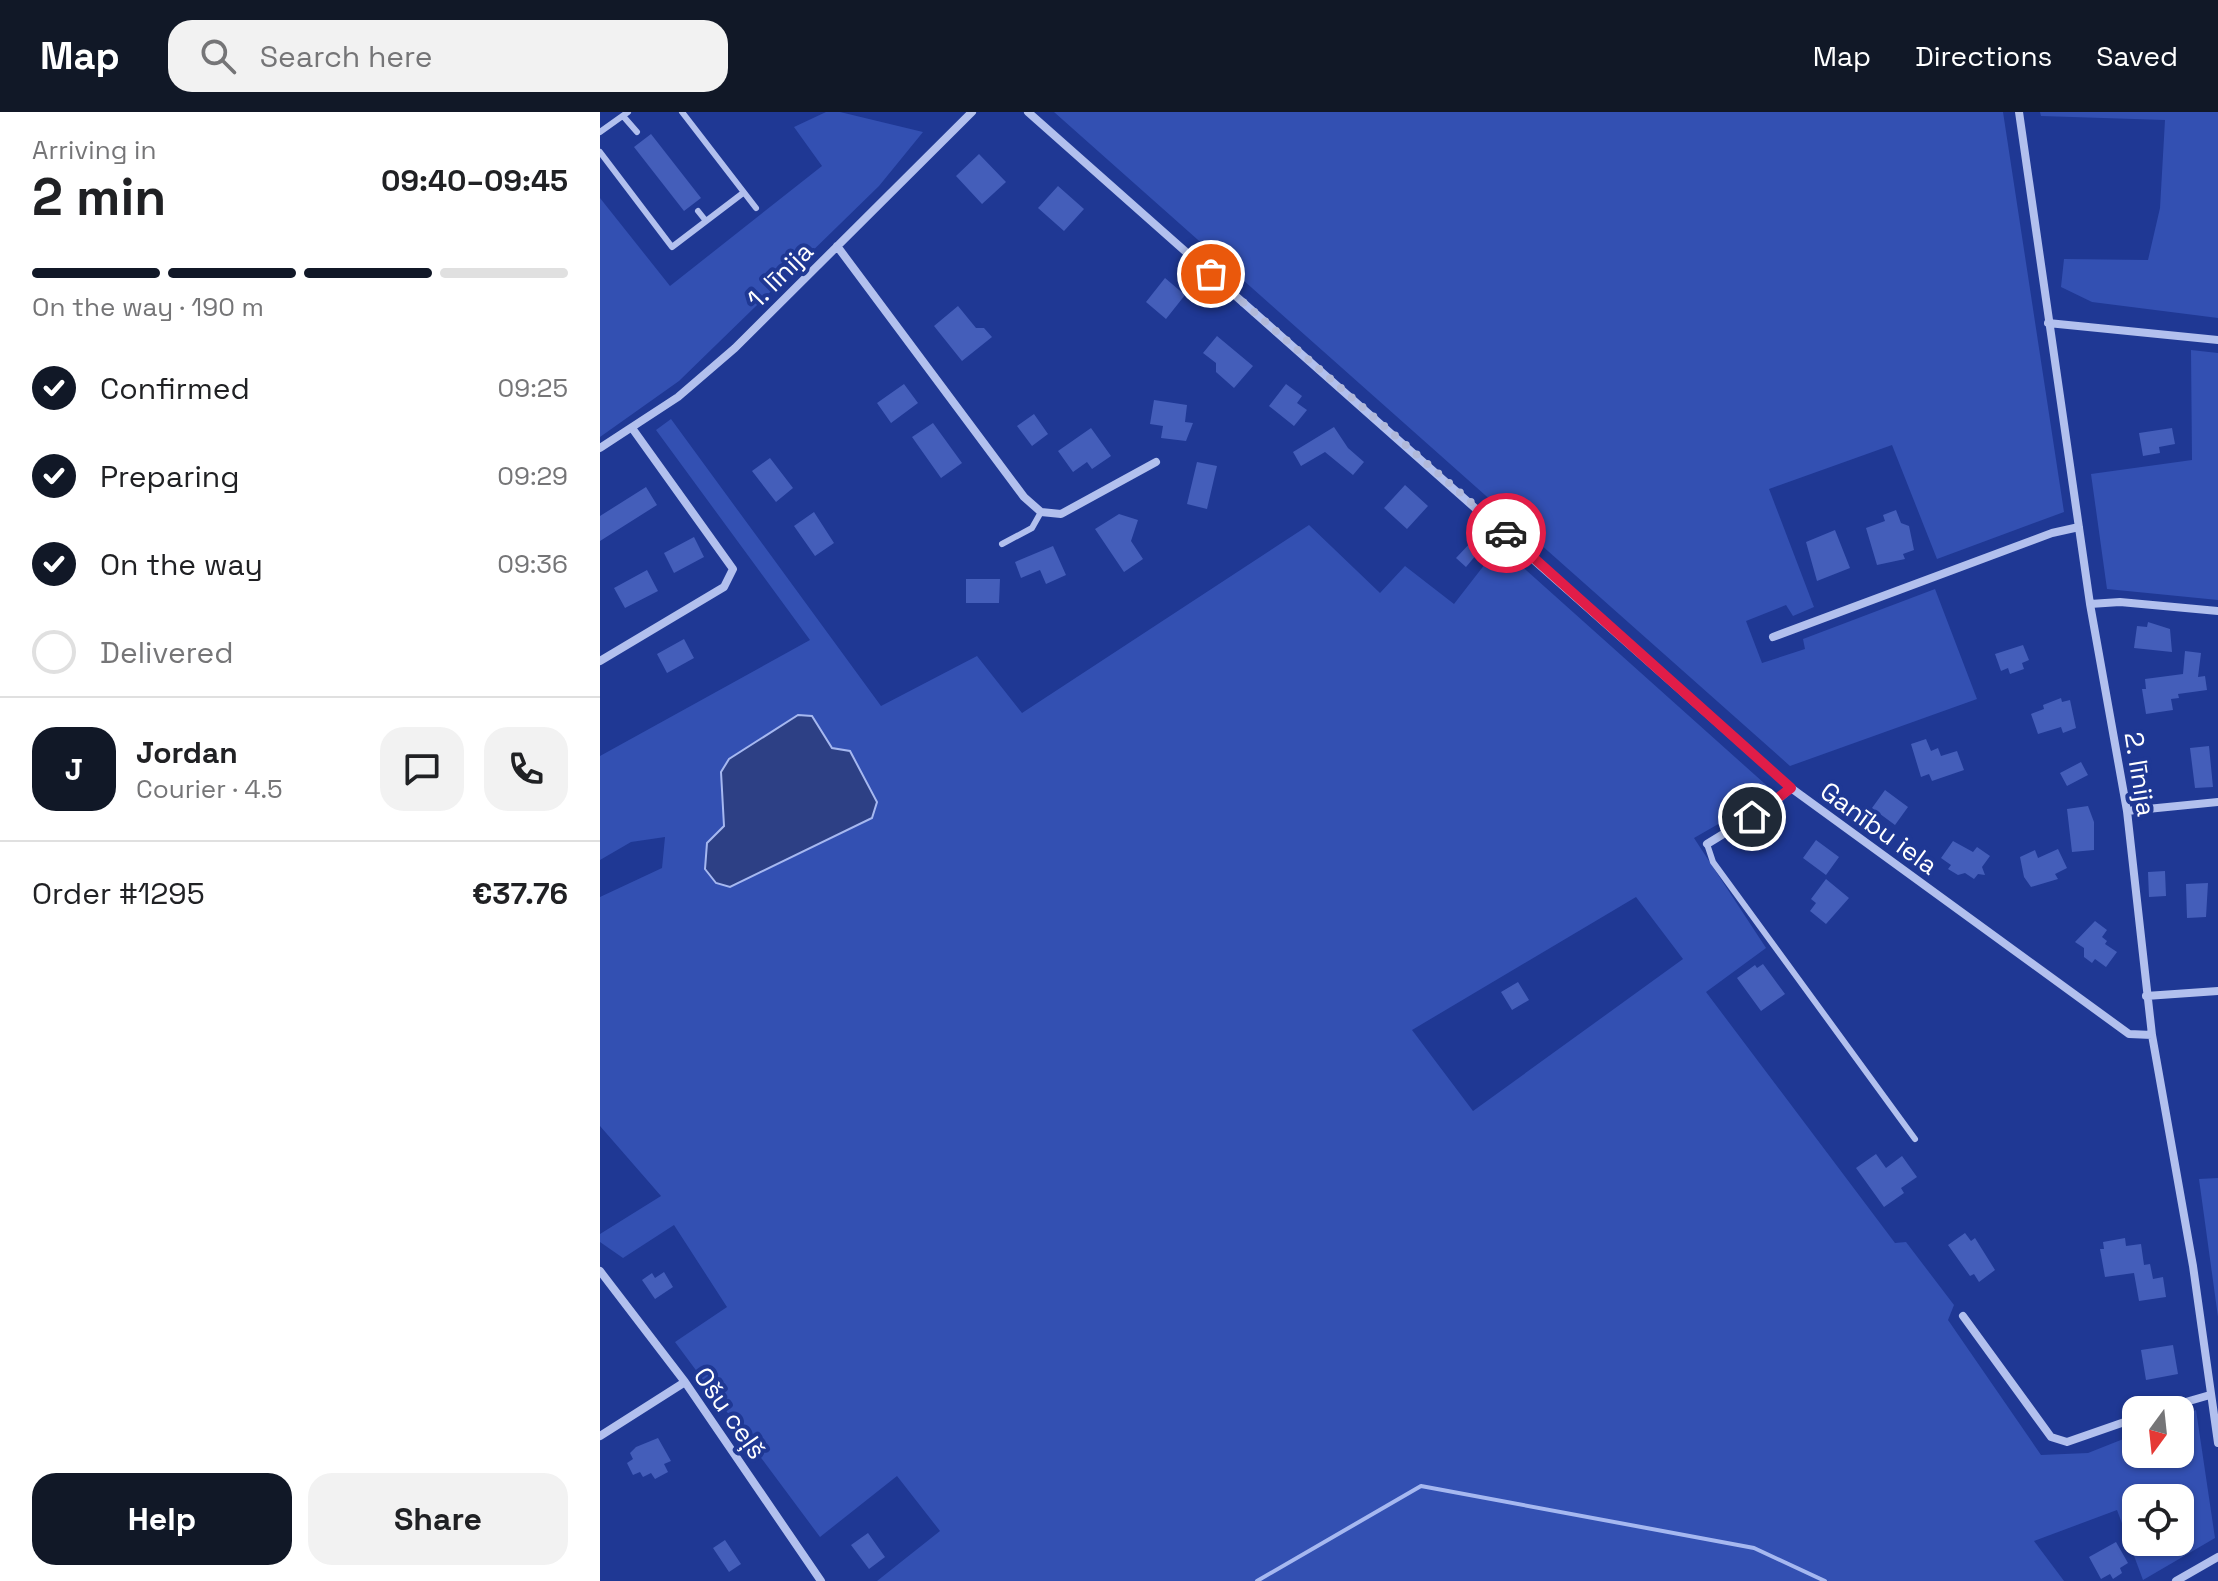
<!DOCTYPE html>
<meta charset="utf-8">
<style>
:root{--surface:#fff;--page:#f2f2f2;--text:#202124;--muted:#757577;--line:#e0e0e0;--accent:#111827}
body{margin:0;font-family:"Space Grotesk",sans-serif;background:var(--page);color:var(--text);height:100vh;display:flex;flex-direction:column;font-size:30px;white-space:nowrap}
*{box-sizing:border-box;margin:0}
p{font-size:26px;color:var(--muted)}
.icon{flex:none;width:44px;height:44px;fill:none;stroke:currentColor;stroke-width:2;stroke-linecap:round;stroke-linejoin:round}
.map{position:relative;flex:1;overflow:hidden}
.details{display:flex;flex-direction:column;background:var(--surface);width:600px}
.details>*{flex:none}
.needle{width:52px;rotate:195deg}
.controls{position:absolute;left:1522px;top:1284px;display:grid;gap:16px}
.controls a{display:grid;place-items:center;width:72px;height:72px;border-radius:16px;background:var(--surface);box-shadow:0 2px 6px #0004;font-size:40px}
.pin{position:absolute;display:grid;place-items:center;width:68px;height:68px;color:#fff;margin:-34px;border:4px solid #fff;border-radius:50%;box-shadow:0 2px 8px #0007}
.courier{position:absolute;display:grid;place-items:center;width:80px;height:80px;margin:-40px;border:6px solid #e11d48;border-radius:50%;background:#fff;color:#222;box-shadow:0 2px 10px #0007}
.overview em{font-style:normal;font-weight:700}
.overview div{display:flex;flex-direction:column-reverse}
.overview{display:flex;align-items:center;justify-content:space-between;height:136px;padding:0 32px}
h1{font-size:52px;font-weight:700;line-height:60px}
.bar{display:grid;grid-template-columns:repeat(4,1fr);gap:12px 8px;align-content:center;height:96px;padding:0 32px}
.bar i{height:10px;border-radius:6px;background:var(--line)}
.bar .on{background:var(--accent)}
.bar p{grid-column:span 4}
.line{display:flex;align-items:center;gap:20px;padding:0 32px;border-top:2px solid var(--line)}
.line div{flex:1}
.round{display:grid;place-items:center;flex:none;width:84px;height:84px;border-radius:24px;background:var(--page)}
ol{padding:0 32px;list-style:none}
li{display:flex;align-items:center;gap:24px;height:88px}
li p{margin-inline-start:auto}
li .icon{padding:8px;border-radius:50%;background:var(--accent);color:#fff;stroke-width:4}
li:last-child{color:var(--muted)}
li i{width:44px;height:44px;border:4px solid var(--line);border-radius:50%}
.primary-button{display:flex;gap:16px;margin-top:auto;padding:16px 32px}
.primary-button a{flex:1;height:92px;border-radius:24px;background:var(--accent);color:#fff;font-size:32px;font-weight:700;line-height:92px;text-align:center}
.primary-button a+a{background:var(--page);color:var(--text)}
header{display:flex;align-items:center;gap:48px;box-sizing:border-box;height:112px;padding:0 40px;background:var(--accent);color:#fff}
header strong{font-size:38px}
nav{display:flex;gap:44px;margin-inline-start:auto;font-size:28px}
.search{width:560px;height:72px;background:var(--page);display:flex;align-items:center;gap:20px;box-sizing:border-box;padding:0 28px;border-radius:24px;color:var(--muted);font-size:30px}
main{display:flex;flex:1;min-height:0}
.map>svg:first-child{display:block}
</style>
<header>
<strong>Map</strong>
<div class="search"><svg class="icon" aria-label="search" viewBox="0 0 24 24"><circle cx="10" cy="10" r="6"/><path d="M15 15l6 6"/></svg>Search here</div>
<nav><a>Map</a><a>Directions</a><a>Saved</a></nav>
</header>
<main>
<section class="details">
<div class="overview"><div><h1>2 min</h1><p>Arriving in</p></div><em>09:40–09:45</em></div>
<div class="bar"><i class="on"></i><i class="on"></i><i class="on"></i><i></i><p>On the way · 190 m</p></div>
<ol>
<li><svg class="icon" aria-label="check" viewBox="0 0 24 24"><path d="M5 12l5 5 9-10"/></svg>Confirmed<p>09:25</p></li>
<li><svg class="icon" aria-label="check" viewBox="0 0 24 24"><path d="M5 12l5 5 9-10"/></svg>Preparing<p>09:29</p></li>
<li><svg class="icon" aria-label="check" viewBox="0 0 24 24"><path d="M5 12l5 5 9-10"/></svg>On the way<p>09:36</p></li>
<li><i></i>Delivered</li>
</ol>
<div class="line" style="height:144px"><b class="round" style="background:var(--accent);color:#fff">J</b><div><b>Jordan</b><p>Courier · 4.5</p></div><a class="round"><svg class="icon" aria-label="chat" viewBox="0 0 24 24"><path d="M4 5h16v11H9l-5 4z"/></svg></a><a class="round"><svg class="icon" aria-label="phone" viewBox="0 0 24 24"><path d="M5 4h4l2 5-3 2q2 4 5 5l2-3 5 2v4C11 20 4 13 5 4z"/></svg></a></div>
<div class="line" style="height:104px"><div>Order #1295</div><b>€37.76</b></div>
<div class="primary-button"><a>Help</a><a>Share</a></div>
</section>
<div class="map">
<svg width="1618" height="1469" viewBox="0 0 1618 1469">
<rect width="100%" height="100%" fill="#1f3894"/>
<path fill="#3350b2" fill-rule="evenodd" d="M226,0H240L323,20L279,74L79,269L0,325V86L70,174L222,54L194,15Z
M454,0H1403L1464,400L1337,447L1292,333L1169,377L1214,495L1193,504L1186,493L1146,509L1162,551L1205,537L1203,527L1335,477L1377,587L1190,654Z
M1440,0H1618V206L1492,190L1461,175L1464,147L1548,148L1560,96L1565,8L1441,4Z
M1591,238L1618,241V488L1507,477L1491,362L1592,348Z
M71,307L281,594L377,544L422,601L709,413L780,481L805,454L854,492L899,434L1174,680L1094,726L1166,836L1106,880L1295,1131L1306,1130L1354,1193L1348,1208L1441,1343L1488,1341L1536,1322V1342H1580V1305L1596,1298L1615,1426L1543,1468L1517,1398L1434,1429L1464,1469H277L340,1419L297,1364L220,1425L75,1230L127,1195L74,1113L23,1146L0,1130V1122L61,1084L0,1014V785L62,756L65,725L31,730L0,748V644L210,528L56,318ZM212,605L232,636L107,731L124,714L121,660ZM1036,785L1083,847L873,999L812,918ZM1536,1386H1580V1430H1536Z
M1618,1066V1205L1599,1067Z"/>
<path fill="#2d4085" stroke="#a6b8f0" stroke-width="2" d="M198,603L212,604L232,636L250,639L277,690L272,706L130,775L116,771L105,757L107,731L124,714L121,660L129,647Z"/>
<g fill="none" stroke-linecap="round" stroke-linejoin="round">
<path stroke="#a6b8f0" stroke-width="4" d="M657,1469L821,1374L1154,1436L1225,1469"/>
</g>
<path fill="#445eba" d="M51,22L101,86L84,99L34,35Z
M379,42L406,70L382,92L356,64Z
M458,74L484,97L464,119L438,96Z
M565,166L585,183L566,207L546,190Z
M358,194L376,216H384L392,225L362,249L334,214Z
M617,224L653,254L634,276L616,260V251L603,241Z
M304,272L318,291L291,311L277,291Z
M686,272L702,284L697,291L707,298L694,314L669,294Z
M554,288L587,293L585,310L593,311L586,329L561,326L563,314L550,312Z
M434,302L448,322L432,334L417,314Z
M333,311L362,351L341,366L312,325Z
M734,315L748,336L764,350L753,363L725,340L701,354L693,340Z
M491,316L511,344L492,357L487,350L473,360L458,339Z
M1572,316L1575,332L1559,335L1560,341L1543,344L1539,321Z
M170,346L193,376L176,390L152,359Z
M597,350L617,354L607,397L587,392Z
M805,373L828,394L807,417L784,396Z
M46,375L57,393L0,429V404Z
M1296,398L1301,411L1309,414L1314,438L1303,442L1305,447L1277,453L1266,416L1285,409L1283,403Z
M214,400L234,431L215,444L194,414Z
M519,402L538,408L531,429L543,447L524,460L495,417Z
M1235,418L1250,456L1217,469L1206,430Z
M94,425L104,445L74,461L64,441Z
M873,428L882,436L866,455L856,446Z
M453,434L466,463L446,472L440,458L421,466L415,450Z
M47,458L58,479L25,496L14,476Z
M366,467H400L399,491H366Z
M1548,510L1570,517L1572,540L1534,536L1537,514L1547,515Z
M84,527L94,546L67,561L57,542Z
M1423,533L1429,548L1422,551L1424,557L1410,562L1408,556L1401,559L1395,542Z
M1585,539L1601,541L1598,565L1605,564L1607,578L1578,582L1579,586L1571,587L1573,598L1546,602L1542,577H1546L1545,567L1583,562Z
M1461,586L1462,590L1470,588L1476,616L1463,621L1461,615L1438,622L1431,602L1444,597L1443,593Z
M1326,627L1331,639L1338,636L1341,644L1357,639L1364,658L1332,669L1329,662L1321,665L1311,632Z
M1609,634L1613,675L1595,676L1590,636Z
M1481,650L1488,663L1467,674L1460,661Z
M1285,678L1308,695L1295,713L1272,696Z
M1488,694L1494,710V738L1472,740L1467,697Z
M1216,728L1239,745L1226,763L1203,746Z
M1353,729L1373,740L1377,735L1390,744L1382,755L1385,763L1378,762L1374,767L1365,761L1358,763L1348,757L1351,753L1341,746Z
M1458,737L1467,756L1455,762L1458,767L1431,775L1424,765L1420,745L1435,738L1438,746Z
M1565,759L1566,784L1549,785L1548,760Z
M1226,767L1249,786L1226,812L1210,799L1216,791L1211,787Z
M1608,771L1606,805L1587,806L1586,772Z
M1495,809L1507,818L1502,825L1507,829L1505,832L1517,840L1506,855L1495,847L1492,851L1484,845V836L1475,830Z
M1163,852L1185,882L1161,899L1137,866L1155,853L1157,856Z
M918,870L929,888L912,898L901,880Z
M1276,1042L1286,1056L1302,1044L1317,1065L1301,1076L1304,1081L1284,1095L1256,1056Z
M1365,1121L1371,1129L1375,1126L1395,1158L1379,1170L1374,1162L1370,1164L1348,1133Z
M1525,1126L1526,1134L1541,1132L1544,1153L1550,1152L1553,1167L1563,1165L1566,1185L1539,1189L1534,1161L1505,1165L1500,1137H1504L1503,1130Z
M64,1160L73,1175L55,1187L42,1168L52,1161L55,1166Z
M1573,1233L1578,1262L1546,1268L1541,1238Z
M58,1326L71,1349L64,1352L68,1360L55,1367L51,1361L43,1365L40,1360L33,1363L27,1351L33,1347L30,1341L36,1335Z
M268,1421L285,1445L269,1457L251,1433Z
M125,1428L141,1452L129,1460L113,1436Z
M1516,1430L1528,1451L1520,1456L1522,1461L1513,1467L1510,1462L1501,1467L1489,1445Z"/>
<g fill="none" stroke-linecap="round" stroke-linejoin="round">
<path stroke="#b2c0ee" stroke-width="6" d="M82,0L156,96
M23,4L37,20
M0,20L28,0
M0,40L72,135L143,81
M98,99L106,109
M402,432L432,416L441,400
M1107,732L1113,750L1315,1027"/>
<path stroke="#b2c0ee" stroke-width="8" d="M428,0L1191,676L1529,922L1552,923
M1419,0L1490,492L1527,699L1552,923L1593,1154L1618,1331
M237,134L424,385L441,400L461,402L556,350
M1448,211L1618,228
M0,336L78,285L135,236L372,0
M1490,492L1520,490L1618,499
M1173,525L1452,421L1479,415
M0,549L124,475L133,457L32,316
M1527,699L1618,690
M1107,732L1174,691L1191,676
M1546,884L1618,879
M0,1159L85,1270L221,1469
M1363,1204L1451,1325L1467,1330L1536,1306
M1558,1298L1610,1283
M0,1324L85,1270
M1576,1469L1618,1445"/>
</g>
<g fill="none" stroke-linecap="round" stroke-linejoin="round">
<path stroke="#b1b9da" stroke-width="8" stroke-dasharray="0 14.4" d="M611,162L906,421"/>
<path stroke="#e11d48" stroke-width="10" d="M906,421L1191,676L1152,705"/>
</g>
<g text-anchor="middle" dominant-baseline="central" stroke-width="8" stroke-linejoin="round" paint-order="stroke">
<g font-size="26" fill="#fff" stroke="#1f3894">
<text transform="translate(180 163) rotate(-45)">1. līnija</text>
<text transform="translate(1540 662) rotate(81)">2. līnija</text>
<text transform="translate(1279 716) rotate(36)">Ganību iela</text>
<text transform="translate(130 1301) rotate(55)">Ošu ceļš</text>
</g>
</g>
</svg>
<div class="controls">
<a><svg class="needle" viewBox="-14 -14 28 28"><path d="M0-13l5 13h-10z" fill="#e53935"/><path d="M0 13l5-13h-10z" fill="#757577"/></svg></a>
<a><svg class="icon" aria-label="locate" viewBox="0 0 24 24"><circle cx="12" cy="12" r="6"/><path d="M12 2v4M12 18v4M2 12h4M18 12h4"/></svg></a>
</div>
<div class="pin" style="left:611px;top:162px;background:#ea580c"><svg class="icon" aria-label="bag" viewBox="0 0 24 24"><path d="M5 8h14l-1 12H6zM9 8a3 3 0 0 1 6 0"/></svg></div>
<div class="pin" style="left:1152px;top:705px;background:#1f2937"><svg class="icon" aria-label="home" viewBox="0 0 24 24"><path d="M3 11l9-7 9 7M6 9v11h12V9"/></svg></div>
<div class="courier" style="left:906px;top:421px"><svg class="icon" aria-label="car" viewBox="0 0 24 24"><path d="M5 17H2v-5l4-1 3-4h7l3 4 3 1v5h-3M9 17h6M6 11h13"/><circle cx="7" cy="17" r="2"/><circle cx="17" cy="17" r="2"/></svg></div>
</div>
</main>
